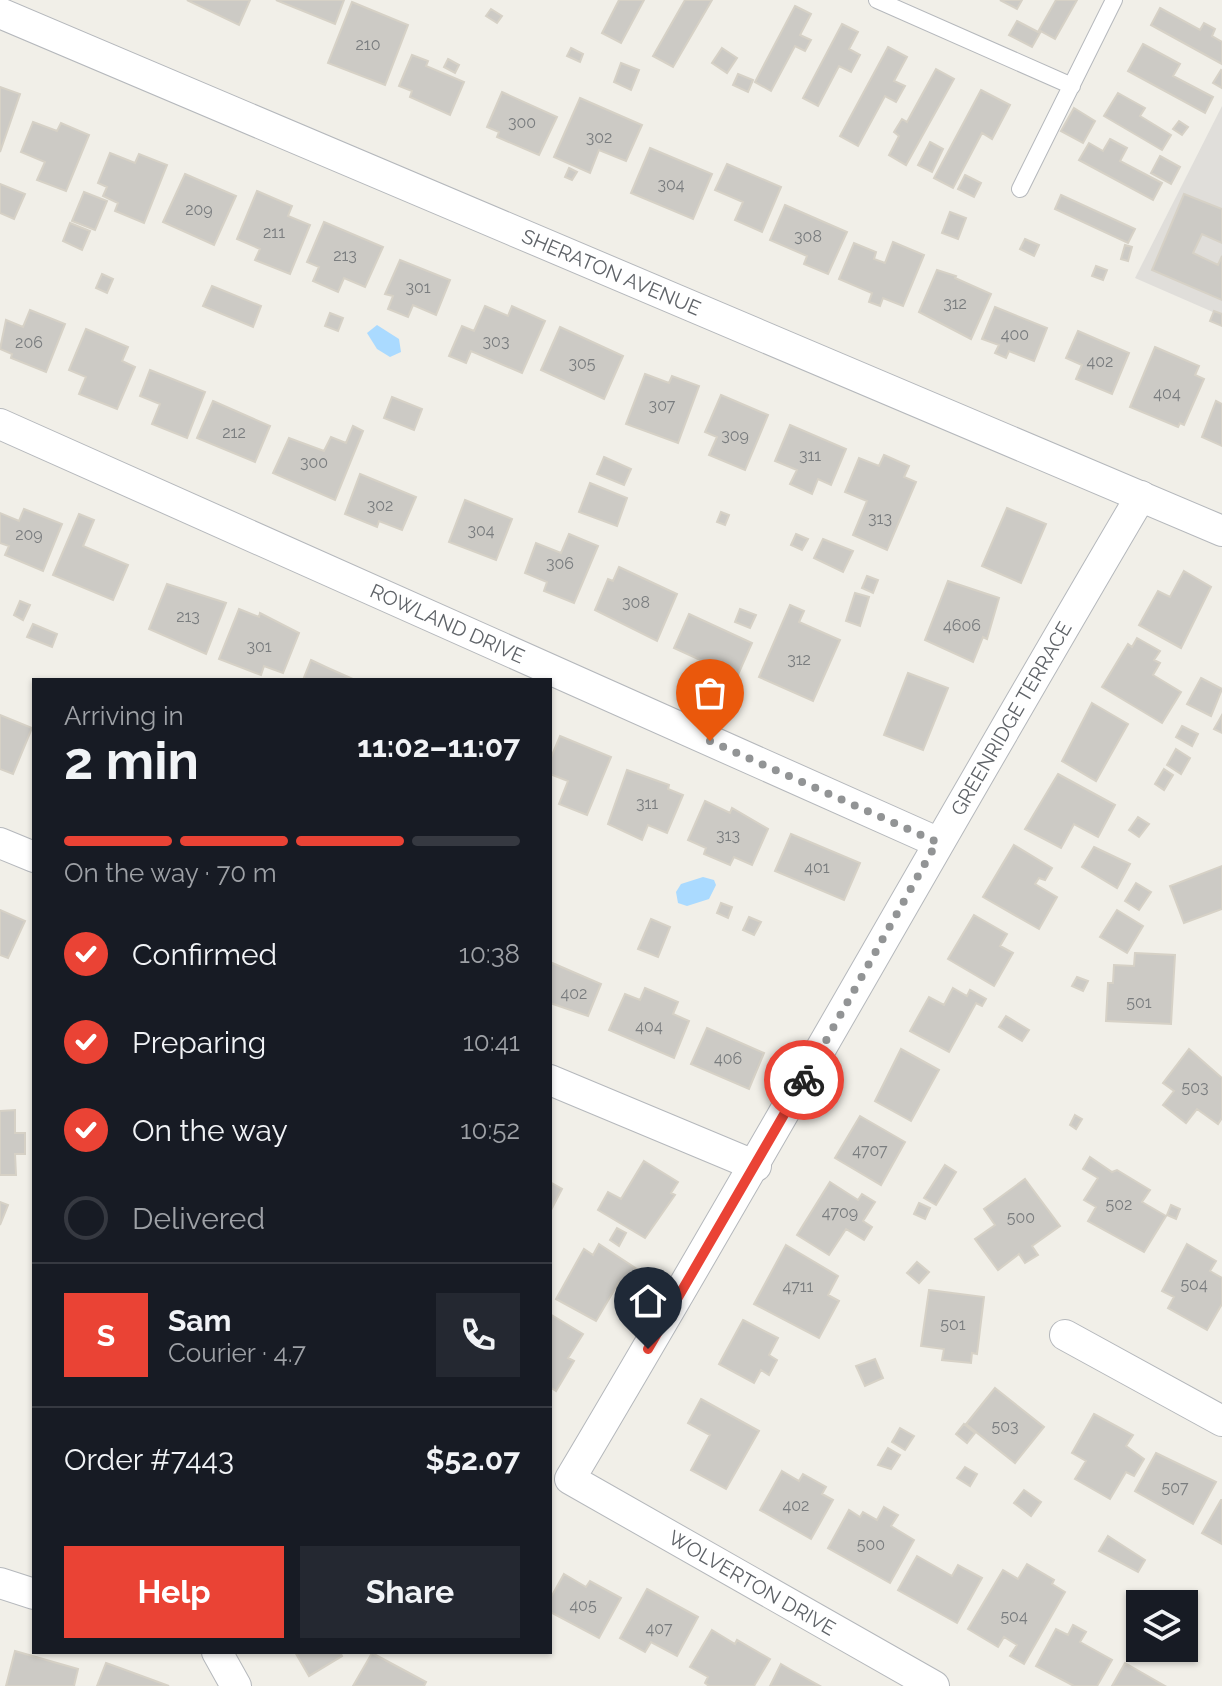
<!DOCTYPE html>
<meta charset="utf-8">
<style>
:root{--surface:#171b24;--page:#242831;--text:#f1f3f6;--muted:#9ea1a6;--line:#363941;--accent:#ea4335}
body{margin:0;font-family:Raleway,sans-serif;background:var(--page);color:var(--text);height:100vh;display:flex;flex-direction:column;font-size:30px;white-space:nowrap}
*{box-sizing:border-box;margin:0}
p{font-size:26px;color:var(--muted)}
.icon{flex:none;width:44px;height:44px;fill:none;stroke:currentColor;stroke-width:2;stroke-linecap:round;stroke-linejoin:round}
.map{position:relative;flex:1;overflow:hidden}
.drawer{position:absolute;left:32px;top:678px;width:520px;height:976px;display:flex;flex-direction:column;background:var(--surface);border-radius:0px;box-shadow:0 2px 6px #0004}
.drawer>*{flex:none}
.fabs{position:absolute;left:1126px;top:1590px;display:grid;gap:16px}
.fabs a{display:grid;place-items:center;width:72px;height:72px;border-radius:0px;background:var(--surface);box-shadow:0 2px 6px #0004;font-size:40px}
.pin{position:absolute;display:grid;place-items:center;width:68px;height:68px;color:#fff;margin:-82px -34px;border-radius:50% 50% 50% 0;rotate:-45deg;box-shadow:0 0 8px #0007}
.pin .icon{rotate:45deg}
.courier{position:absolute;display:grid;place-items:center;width:80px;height:80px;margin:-40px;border:6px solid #ea4335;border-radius:50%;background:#fff;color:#222;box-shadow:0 2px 10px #0007}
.head em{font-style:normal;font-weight:700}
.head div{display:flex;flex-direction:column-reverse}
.head{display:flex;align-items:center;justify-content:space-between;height:136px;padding:0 32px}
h1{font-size:52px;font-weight:700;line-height:60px}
.bar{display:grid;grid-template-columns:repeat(4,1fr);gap:12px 8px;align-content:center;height:96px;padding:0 32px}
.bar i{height:10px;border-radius:6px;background:var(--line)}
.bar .selected{background:var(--accent)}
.bar p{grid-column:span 4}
.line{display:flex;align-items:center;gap:20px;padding:0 32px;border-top:2px solid var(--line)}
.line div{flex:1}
.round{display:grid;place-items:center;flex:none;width:84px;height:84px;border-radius:0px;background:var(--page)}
ol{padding:0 32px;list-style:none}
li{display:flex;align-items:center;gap:24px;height:88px}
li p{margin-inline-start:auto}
li .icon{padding:8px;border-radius:50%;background:var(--accent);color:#fff;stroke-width:4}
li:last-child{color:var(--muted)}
li i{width:44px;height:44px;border:4px solid var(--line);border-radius:50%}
.button{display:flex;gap:16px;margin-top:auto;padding:16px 32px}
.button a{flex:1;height:92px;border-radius:0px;background:var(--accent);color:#fff;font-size:32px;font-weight:700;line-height:92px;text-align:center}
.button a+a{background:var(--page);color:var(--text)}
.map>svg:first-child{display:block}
</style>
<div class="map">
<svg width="1222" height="1686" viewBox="0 0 1222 1686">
<rect width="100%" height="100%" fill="#f1efe8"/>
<path fill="#e0deda" d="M1222,106V316L1135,278Z"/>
<path fill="#aadaff" d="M377,325L399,339L401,352L390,357L377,349L367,333Z
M703,877L714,880L716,885L709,899L687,906L678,903L676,892L681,884Z"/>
<path fill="#cccac5" stroke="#d6d1c6" stroke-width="2" d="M187,0H250L239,25Z
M276,0H344L335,24Z
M619,0H644L621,43L602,33Z
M685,0H712L673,67L653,56Z
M1000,0H1022L1017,9Z
M1056,0H1077L1055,39L1039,30Z
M352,2L408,25L385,85L328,63Z
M795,6L811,14L800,35L811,40L805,51L795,46L771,91L755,82Z
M1160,8L1200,30L1204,23L1215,29L1212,36L1222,42V64L1151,25Z
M491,9L502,16L497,23L486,16Z
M1017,21L1040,33L1032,47L1009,35Z
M842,24L858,32L849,49L860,55L851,72L839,66L818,106L803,98Z
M1143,44L1180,64L1173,76L1213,97L1205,113L1128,71Z
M888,47L907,57L894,81L905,86L896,102L885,96L858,146L840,136Z
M571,48L583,54L580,62L567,56Z
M722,48L737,58L727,73L712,63Z
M412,55L428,61L426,66L464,82L450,115L410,97L412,91L399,86Z
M448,59L459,65L455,73L444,67Z
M621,63L639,70L631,90L614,82Z
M936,69L954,79L906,165L889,155L899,136L894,132L902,119L907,122Z
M1221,70L1222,71V88L1213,83Z
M738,74L753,80L748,92L733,85Z
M0,87L20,94L0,152Z
M981,90L1010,105L992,139L982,133L953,188L934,178Z
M502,92L557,117L539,155L497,137L499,132L487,127Z
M1118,93L1145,108L1140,116L1171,135L1162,150L1104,116Z
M580,98L642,125L626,161L599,150L590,173L554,157Z
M1074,108L1095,121L1083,143L1061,131Z
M1179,121L1188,127L1182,135L1173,129Z
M33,122L57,131L61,123L89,135L66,191L37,180L45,162L21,152Z
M1110,139L1127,148L1120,161L1162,183L1153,200L1079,160L1089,143L1103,151Z
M930,142L943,149L932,172L918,165Z
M650,148L712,174L693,219L631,193Z
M110,153L135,163L139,154L167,165L144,223L115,211L118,203L103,196L107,187L98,183Z
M1160,156L1180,167L1171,184L1151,173Z
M727,164L781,187L762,232L735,220L743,202L715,190Z
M569,168L577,172L572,180L565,177Z
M185,174L236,196L214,245L163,222Z
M965,175L981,183L974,197L958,189Z
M0,184L25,194L14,219L0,213Z
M257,191L292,206L288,216L310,225L290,274L255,260L260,249L237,239Z
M84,192L107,201L95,230L72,221Z
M1184,194L1222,209V243L1202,234L1193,253L1218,265L1222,256V300L1152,270Z
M1061,195L1135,229L1128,243L1055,209Z
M785,205L847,232L828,274L804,264L807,256L770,240Z
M950,212L966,218L958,239L942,233Z
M324,222L383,247L365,287L344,278L338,292L313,281L319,267L307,262Z
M70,223L90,231L82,250L63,241Z
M1025,239L1039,245L1034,256L1020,249Z
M893,242L924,255L903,306L883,298L880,306L869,302L872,293L839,279L854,243L876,252L874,259L885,263Z
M1125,245L1132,247L1128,261L1121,259Z
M400,260L450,280L436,315L413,305L408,317L388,309L393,296L385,294Z
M1096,266L1107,270L1103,280L1092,276Z
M937,270L956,276L955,278L991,294L971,339L919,312Z
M102,274L113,279L107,293L96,288Z
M212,286L261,306L253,327L203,306Z
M485,306L508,316L512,306L545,321L522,373L471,351L466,363L449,356L462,326L474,331Z
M995,307L1047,328L1034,361L1009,351L1006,358L995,353L999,345L982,339Z
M30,310L65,324L46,372L11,358L12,354L0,349L6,320L23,327Z
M1214,311L1222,314V326L1210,321Z
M330,313L343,318L338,331L325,326Z
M560,327L623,356L604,399L541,370Z
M86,329L128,347L122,361L135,367L117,409L79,394L86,377L69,370Z
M1078,331L1129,353L1112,394L1076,379L1082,365L1066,358Z
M1155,347L1199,366L1195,375L1204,379L1184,425L1180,423L1178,427L1130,407Z
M150,370L205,392L187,438L152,424L160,404L140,396Z
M645,374L669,383L672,376L699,386L678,443L626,424Z
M721,395L768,415L745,470L709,455L717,437L705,432Z
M392,397L422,409L414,430L384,418Z
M213,401L270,426L255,462L197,438Z
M1216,401L1222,404V446L1202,437Z
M790,425L846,449L831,485L818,479L812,494L790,484L797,470L775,461Z
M353,426L363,431L335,500L273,473L289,438L324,451L331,437L346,443Z
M884,455L909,466L904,477L916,482L887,550L853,535L867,501L845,492L859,458L879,466Z
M604,457L631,469L624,485L597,474Z
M360,474L416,497L402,530L379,521L377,527L345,514Z
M590,483L627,498L617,526L579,512Z
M465,500L512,519L496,560L449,542Z
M1007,508L1046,524L1021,583L982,566Z
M24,509L62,524L43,571L5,555L9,546L0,543V513L19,521Z
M721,512L729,515L725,525L717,522Z
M79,514L94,520L83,546L128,565L113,600L53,575Z
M569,534L598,546L574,603L544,591L547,582L525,573L536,543L561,553Z
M796,534L808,539L802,550L791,545Z
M823,539L853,551L843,572L814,558Z
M619,567L677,594L657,641L595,610L608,579L613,581Z
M1184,571L1211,587L1181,648L1139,625L1158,591L1170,597Z
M867,576L878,580L873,593L862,588Z
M948,581L999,598L987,639L983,637L973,662L925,640Z
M167,584L226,603L206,654L149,629Z
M855,593L869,597L860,626L846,621Z
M20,601L30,605L23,620L14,615Z
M790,605L804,611L799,622L840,640L813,701L759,677Z
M239,609L259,617L260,613L299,633L283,673L264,666L261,675L219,659Z
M740,609L756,615L750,628L735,622Z
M689,614L752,643L737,677L674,648Z
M33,624L57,634L52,647L27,637Z
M1137,638L1160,651L1154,660L1160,663L1153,675L1181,692L1162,723L1102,687L1128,644L1132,647Z
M311,660L328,668L355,680H303Z
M908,673L948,688L923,750L884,735Z
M1201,678L1222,689L1211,716L1187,704Z
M1092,703L1128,724L1096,781L1062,761Z
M0,715L32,728L13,774L0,769Z
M1222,715V733L1214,729Z
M1182,726L1198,734L1192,746L1176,737Z
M560,736L611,757L587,815L559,804L568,781L550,774V760Z
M1176,749L1190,758L1181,774L1167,765Z
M1164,769L1173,775L1164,790L1155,784Z
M627,770L669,785L668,789L683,795L667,833L648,825L642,840L608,824Z
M1058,774L1115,805L1098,837L1074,824L1061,848L1025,829Z
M705,801L730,813L732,808L768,829L752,865L734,857L730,865L704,854L706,848L688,840Z
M1138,817L1149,824L1139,837L1129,830Z
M791,834L860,863L844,900L775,871Z
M1014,845L1052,868L1045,880L1039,878L1035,884L1057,897L1039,929L983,897Z
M1094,847L1130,864L1117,888L1082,867Z
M1222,866V909L1184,923L1170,886Z
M1136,883L1151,892L1139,910L1125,901Z
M721,903L732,907L728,918L717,913Z
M0,910L25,921L8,958L0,955Z
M1117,910L1143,926L1127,953L1100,937Z
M974,915L1007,934L1000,946L1013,953L994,986L948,959Z
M749,917L761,922L754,935L743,930Z
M651,919L670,927L658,957L638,949Z
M1135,953L1175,955L1171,1024L1106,1021L1108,983H1113L1114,965L1134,966Z
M550,962L601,984L588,1016L550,1003Z
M1077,977L1088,981L1083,991L1072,986Z
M645,988L678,1002L673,1014L689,1021L674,1058L609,1030L625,994L640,1000Z
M953,988L967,996L970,990L986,999L982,1006L976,1003L949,1052L910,1031L929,997L944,1005Z
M1006,1016L1029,1030L1022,1041L999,1027Z
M707,1028L764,1053L749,1089L691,1064Z
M901,1049L939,1070L911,1121L875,1101Z
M1189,1049L1222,1078V1118L1218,1124L1197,1109L1186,1123L1163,1105L1174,1091L1163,1083Z
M15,1110V1133H25V1154H15L16,1175H0V1111Z
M1075,1115L1082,1119L1076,1129L1070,1125Z
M860,1116L905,1142L881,1185L835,1158Z
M1090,1157L1112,1172L1117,1170L1150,1190L1142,1202L1166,1216L1144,1252L1088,1221L1096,1207L1084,1200L1098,1178L1083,1169Z
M644,1161L678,1182L671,1193L675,1195L645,1238L598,1210L608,1192L621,1199Z
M945,1165L956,1172L936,1205L924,1198Z
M1025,1179L1060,1226L1032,1246L1038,1255L1025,1263L1019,1254L998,1270L975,1239L995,1225L984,1209Z
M550,1182L562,1189L551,1210L550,1209Z
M830,1182L858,1200L862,1194L875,1202L863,1221L872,1227L864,1240L846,1229L829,1255L797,1235Z
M0,1202L8,1205L0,1225Z
M919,1203L930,1208L925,1219L914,1214Z
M1171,1205L1180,1209L1176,1219L1167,1215Z
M617,1228L626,1233L619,1246L610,1240Z
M599,1244L643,1273L633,1290L619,1282L596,1321L556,1299L584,1249L593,1255Z
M1187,1244L1216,1261L1210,1271L1222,1278V1304L1207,1330L1168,1308L1174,1297L1162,1291Z
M786,1245L838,1276L828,1295L839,1301L819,1338L754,1304Z
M917,1262L929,1272L919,1283L907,1273Z
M929,1290L984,1297L977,1354L972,1353L971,1363L942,1360L944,1349L921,1346Z
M550,1314L583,1334L568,1358L574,1361L556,1391L550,1387Z
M743,1320L778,1338L769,1355L777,1360L769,1375L761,1370L754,1383L719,1364Z
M875,1359L883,1378L865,1386L856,1366Z
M995,1388L1044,1427L1015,1463L966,1424Z
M701,1399L759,1431L726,1489L691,1470L710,1435L688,1423Z
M1094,1414L1133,1435L1126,1446L1144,1459L1134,1476L1126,1472L1110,1499L1075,1479L1086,1461L1072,1453Z
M964,1424L975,1433L967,1443L956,1434Z
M900,1428L914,1436L905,1450L892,1442Z
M888,1448L900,1455L891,1469L878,1465Z
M1156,1453L1216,1482L1193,1524L1135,1491Z
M965,1467L977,1474L970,1486L957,1478Z
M782,1471L799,1481L803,1474L826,1487L822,1494L833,1500L811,1539L760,1510Z
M1024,1490L1041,1502L1031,1516L1014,1503Z
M1221,1500H1222V1544L1202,1533Z
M884,1507L898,1515L891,1526L914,1540L890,1583L828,1548L849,1510L860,1517L863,1512L877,1520Z
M1108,1536L1145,1560L1138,1572L1099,1551Z
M917,1556L952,1576L958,1565L982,1578L957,1623L898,1590Z
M1027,1564L1054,1580L1052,1584L1065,1592L1024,1664L1010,1656L1017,1645L1004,1637L998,1647L968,1629L1003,1570L1018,1579Z
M564,1574L586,1587L590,1581L621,1598L599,1638L550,1612V1599Z
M647,1589L698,1617L677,1656L651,1642L645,1652L620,1638Z
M1073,1625L1086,1632L1080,1642L1112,1660L1097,1686H1074L1036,1666L1056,1629L1068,1635Z
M712,1630L735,1644L737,1640L770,1659L754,1686H709L705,1683L708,1677L690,1667Z
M15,1651L78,1669L74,1686H6Z
M295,1652H340L342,1656L309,1676Z
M372,1653L426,1682L424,1686H353Z
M106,1663L120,1668L169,1686H97Z
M1125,1663L1165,1686H1112Z
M781,1664L793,1671L820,1686H770Z"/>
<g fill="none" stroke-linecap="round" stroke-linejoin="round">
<g stroke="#b5b8bc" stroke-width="18">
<path id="service" d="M877,0L1072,86
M1020,189L1114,0"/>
</g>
<g stroke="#b5b8bc" stroke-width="32">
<g id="minor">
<path id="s1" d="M0,13L1222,531"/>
<path id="s2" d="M0,424L937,842"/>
<path d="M0,843L34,857"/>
<path d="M550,1080L756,1166"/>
<path d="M1065,1335L1222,1421"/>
<path d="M0,1583L34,1594"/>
<path d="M217,1652L236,1686"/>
<path id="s3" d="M934,1686L570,1479C764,1153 948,823 1141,496"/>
</g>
</g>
<use href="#service" stroke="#fff" stroke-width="16"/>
<use href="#minor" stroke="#fff" stroke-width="30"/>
</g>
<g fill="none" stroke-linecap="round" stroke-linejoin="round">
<path stroke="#929495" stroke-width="8" stroke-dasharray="0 14.4" d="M710,741L937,842L804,1080"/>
<path stroke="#ea4335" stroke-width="10" d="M648,1349L804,1080"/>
</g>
<g text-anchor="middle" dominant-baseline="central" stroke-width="6" stroke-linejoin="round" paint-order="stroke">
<g font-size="16" fill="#7a7d7f">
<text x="368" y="44">210</text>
<text x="522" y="122">300</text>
<text x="599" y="137">302</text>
<text x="671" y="184">304</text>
<text x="199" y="209">209</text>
<text x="274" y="232">211</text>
<text x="808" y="236">308</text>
<text x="345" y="255">213</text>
<text x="418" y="287">301</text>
<text x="955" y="303">312</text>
<text x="1015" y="334">400</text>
<text x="496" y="341">303</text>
<text x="29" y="342">206</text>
<text x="1100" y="361">402</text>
<text x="582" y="363">305</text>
<text x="1167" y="393">404</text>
<text x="662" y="405">307</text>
<text x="234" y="432">212</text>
<text x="735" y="435">309</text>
<text x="810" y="455">311</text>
<text x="314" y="462">300</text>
<text x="380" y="505">302</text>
<text x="880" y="518">313</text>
<text x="481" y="530">304</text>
<text x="29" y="534">209</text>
<text x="560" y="563">306</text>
<text x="636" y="602">308</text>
<text x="188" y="616">213</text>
<text x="962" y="625">4606</text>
<text x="259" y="646">301</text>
<text x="799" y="659">312</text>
<text x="647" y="803">311</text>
<text x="728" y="835">313</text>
<text x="817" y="867">401</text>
<text x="574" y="993">402</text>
<text x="1139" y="1002">501</text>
<text x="649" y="1026">404</text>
<text x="728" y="1058">406</text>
<text x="1195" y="1087">503</text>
<text x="870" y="1150">4707</text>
<text x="1119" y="1204">502</text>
<text x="840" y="1212">4709</text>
<text x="1021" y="1217">500</text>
<text x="1194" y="1284">504</text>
<text x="798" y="1286">4711</text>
<text x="953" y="1324">501</text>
<text x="1005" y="1426">503</text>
<text x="1175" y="1487">507</text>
<text x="796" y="1505">402</text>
<text x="871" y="1544">500</text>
<text x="583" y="1605">405</text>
<text x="1014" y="1616">504</text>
<text x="659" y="1628">407</text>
</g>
<g font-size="20" fill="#5f6368" stroke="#fff">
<text stroke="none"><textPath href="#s1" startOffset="664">SHERATON AVENUE</textPath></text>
<text stroke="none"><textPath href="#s2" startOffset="490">ROWLAND DRIVE</textPath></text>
<text stroke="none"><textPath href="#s3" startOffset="1298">GREENRIDGE TERRACE</textPath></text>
<text transform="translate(752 1583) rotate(30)">WOLVERTON DRIVE</text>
</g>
</g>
</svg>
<div class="fabs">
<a><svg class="icon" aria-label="layers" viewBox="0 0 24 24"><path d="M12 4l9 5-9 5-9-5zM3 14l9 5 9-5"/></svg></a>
</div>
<div class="pin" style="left:710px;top:741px;background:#ea580c"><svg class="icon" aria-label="bag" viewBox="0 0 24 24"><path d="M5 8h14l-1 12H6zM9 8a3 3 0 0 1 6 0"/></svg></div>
<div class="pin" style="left:648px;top:1349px;background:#1f2937"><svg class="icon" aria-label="home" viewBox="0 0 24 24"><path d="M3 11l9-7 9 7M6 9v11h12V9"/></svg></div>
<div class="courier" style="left:804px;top:1080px"><svg class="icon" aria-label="bike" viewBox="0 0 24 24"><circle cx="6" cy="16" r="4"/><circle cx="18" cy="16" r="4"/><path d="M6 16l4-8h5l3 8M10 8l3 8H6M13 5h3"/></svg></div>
<section class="drawer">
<div class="head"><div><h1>2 min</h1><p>Arriving in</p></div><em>11:02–11:07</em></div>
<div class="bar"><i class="selected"></i><i class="selected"></i><i class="selected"></i><i></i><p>On the way · 70 m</p></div>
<ol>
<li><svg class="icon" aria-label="check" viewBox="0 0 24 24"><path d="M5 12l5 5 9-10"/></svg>Confirmed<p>10:38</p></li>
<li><svg class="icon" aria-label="check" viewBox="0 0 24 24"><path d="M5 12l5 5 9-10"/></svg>Preparing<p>10:41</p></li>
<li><svg class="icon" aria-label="check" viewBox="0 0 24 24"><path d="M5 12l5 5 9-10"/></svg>On the way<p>10:52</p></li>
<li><i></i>Delivered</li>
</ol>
<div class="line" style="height:144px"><b class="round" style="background:var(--accent);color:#fff">S</b><div><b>Sam</b><p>Courier · 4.7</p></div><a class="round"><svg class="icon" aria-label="phone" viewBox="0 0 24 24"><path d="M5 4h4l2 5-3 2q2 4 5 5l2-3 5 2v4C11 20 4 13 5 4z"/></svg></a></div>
<div class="line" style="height:104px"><div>Order #7443</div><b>$52.07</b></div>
<div class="button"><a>Help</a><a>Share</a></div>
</section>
</div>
